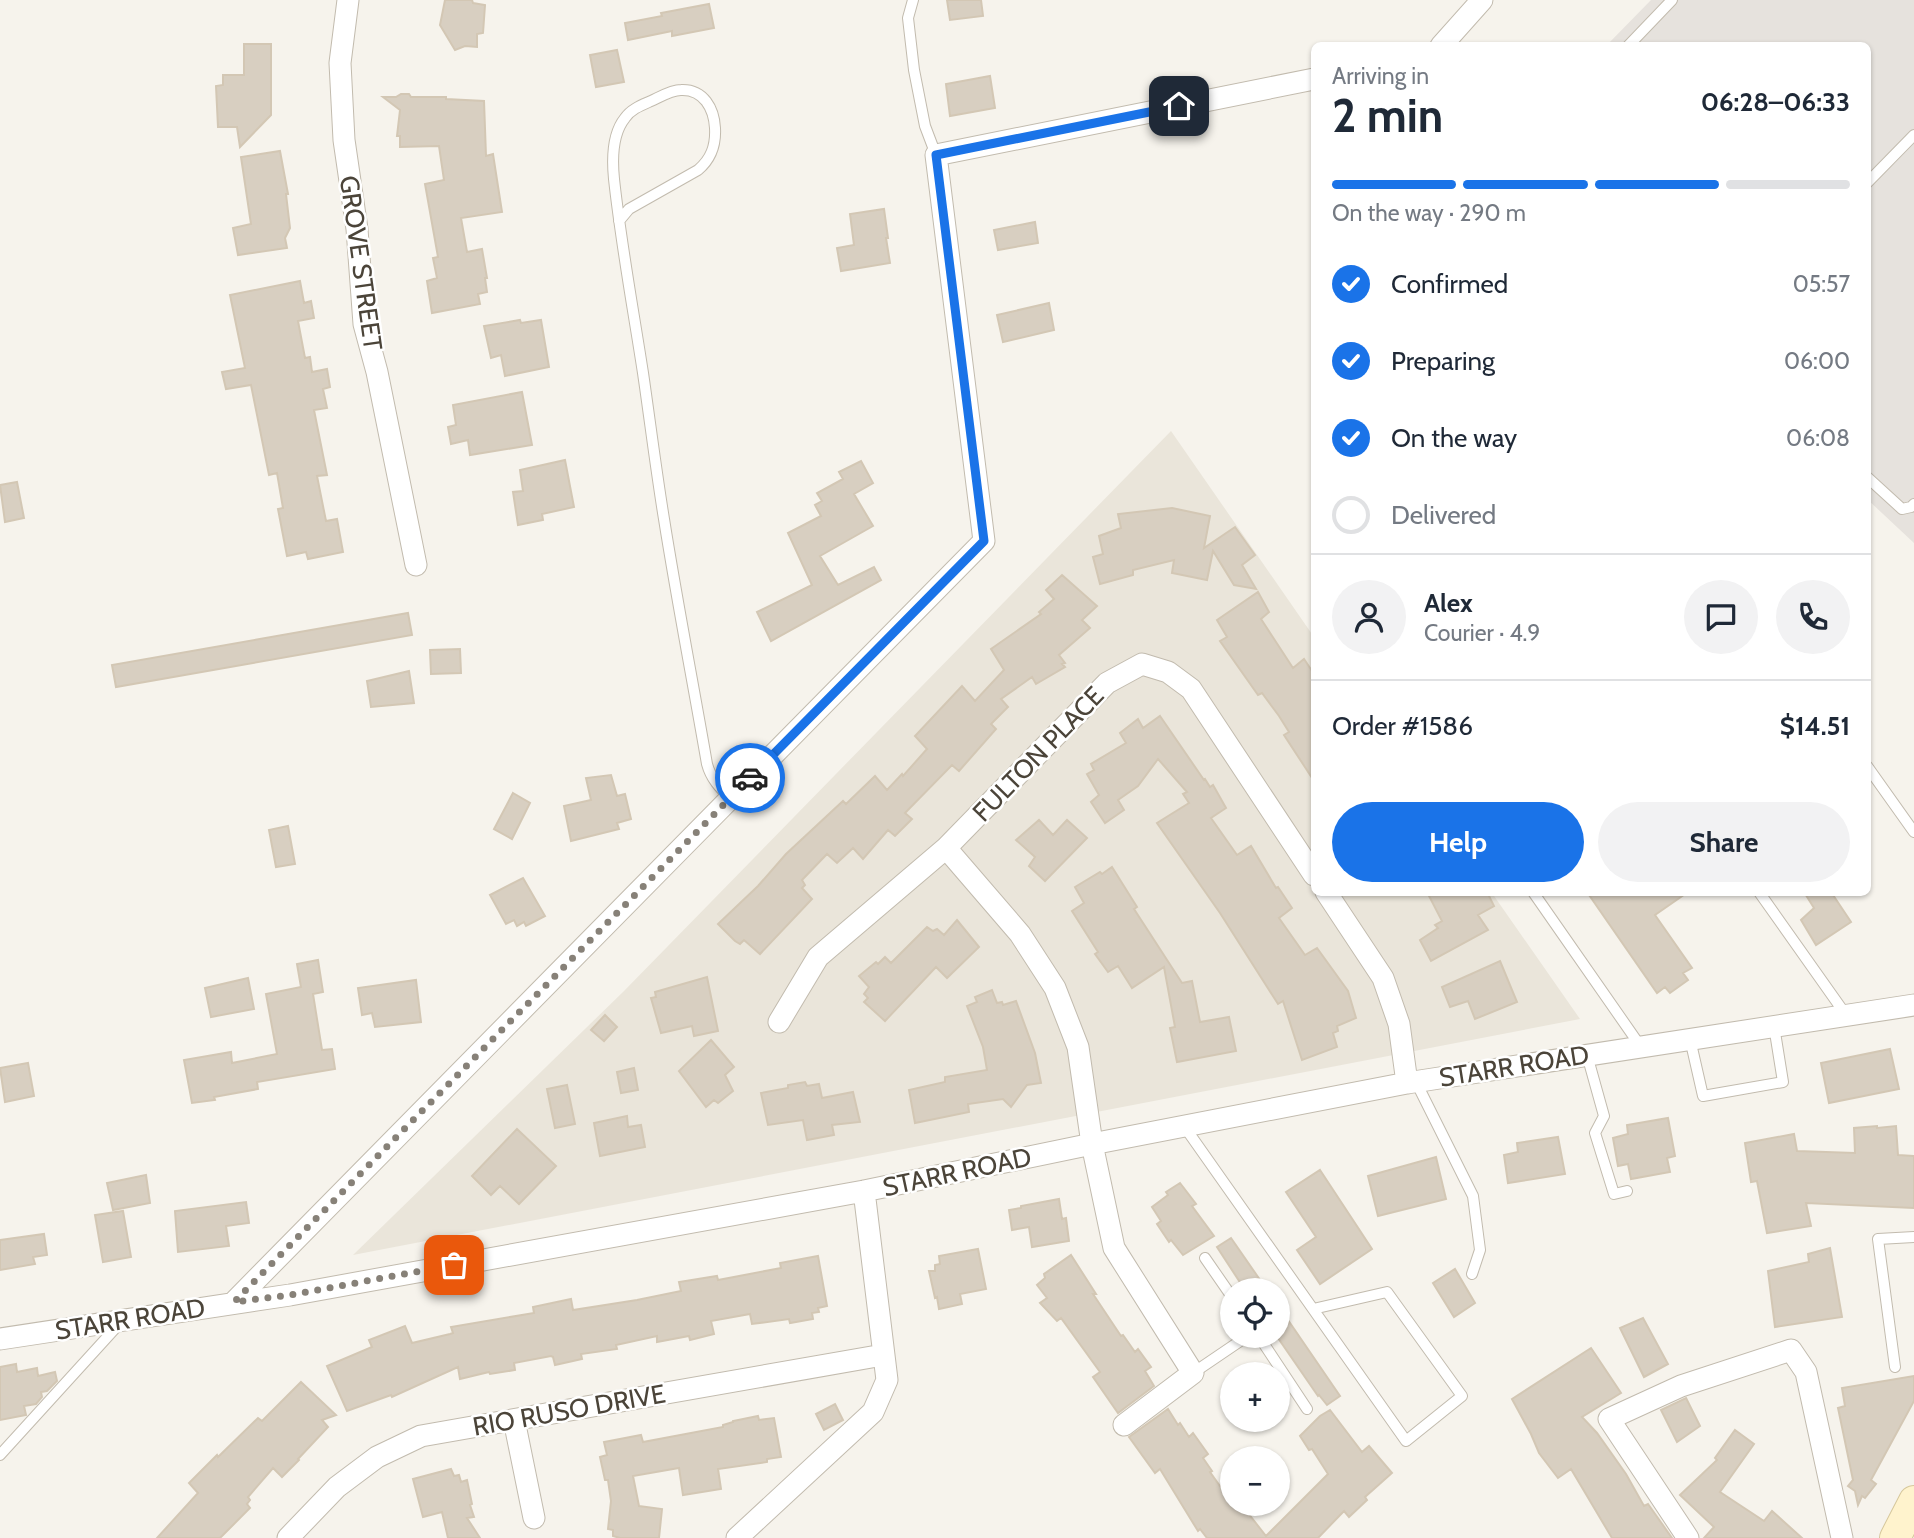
<!DOCTYPE html>
<meta charset="utf-8">
<style>
:root{--surface:#fff;--page:#f2f2f3;--text:#1f2937;--muted:#747a83;--line:#e0e1e3;--accent:#1a73e8}
body{margin:0;font-family:Cabin,sans-serif;background:var(--page);color:var(--text);height:100vh;display:flex;flex-direction:column;font-size:26px;white-space:nowrap}
*{box-sizing:border-box;margin:0}
p{font-size:23px;color:var(--muted)}
.icon{flex:none;width:38px;height:38px;fill:none;stroke:currentColor;stroke-width:2;stroke-linecap:round;stroke-linejoin:round}
.map{position:relative;flex:1;overflow:hidden}
.details{position:absolute;left:1311px;top:42px;width:560px;height:854px;display:flex;flex-direction:column;background:var(--surface);border-radius:10px;box-shadow:0 2px 5px #0004}
.details>*{flex:none}
.tools{position:absolute;left:1220px;top:1278px;display:grid;gap:14px}
.tools a{display:grid;place-items:center;width:70px;height:70px;border-radius:50%;background:var(--surface);box-shadow:0 2px 5px #0004;font-size:35px}
.pin{position:absolute;display:grid;place-items:center;width:60px;height:60px;color:#fff;margin:-30px;border-radius:14px;box-shadow:0 4px 10px #0006}
.courier{position:absolute;display:grid;place-items:center;width:70px;height:70px;margin:-35px;border:5px solid #1a73e8;border-radius:50%;background:#fff;color:#222;box-shadow:0 2px 9px #0007}
.overview em{font-style:normal;font-weight:700}
.overview div{display:flex;flex-direction:column-reverse}
.overview{display:flex;align-items:center;justify-content:space-between;height:119px;padding:0 21px}
h1{font-size:46px;font-weight:700;line-height:52px}
.bar{display:grid;grid-template-columns:repeat(4,1fr);gap:10px 7px;align-content:center;height:84px;padding:0 21px}
.bar i{height:9px;border-radius:5px;background:var(--line)}
.bar .selected{background:var(--accent)}
.bar p{grid-column:span 4}
.line{display:flex;align-items:center;gap:18px;padding:0 21px;border-top:2px solid var(--line)}
.line div{flex:1}
.round{display:grid;place-items:center;flex:none;width:74px;height:74px;border-radius:37px;background:var(--page)}
ol{padding:0 21px;list-style:none}
li{display:flex;align-items:center;gap:21px;height:77px}
li p{margin-inline-start:auto}
li .icon{padding:7px;border-radius:50%;background:var(--accent);color:#fff;stroke-width:4}
li:last-child{color:var(--muted)}
li i{width:38px;height:38px;border:4px solid var(--line);border-radius:50%}
.button{display:flex;gap:14px;margin-top:auto;padding:14px 21px}
.button a{flex:1;height:80px;border-radius:42px;background:var(--accent);color:#fff;font-size:28px;font-weight:700;line-height:80px;text-align:center}
.button a+a{background:var(--page);color:var(--text)}
.map>svg:first-child{display:block}
</style>
<div class="map">
<svg width="1914" height="1538" viewBox="0 0 1914 1538">
<rect width="100%" height="100%" fill="#f6f3ec"/>
<path fill="#eae5da" d="M1171,431L1314,637V892L1492,893L1580,1019L353,1255L624,991Z"/>
<path fill="#e6e2dd" d="M1651,0H1914V543L1867,499V46H1606Z"/>
<path fill="#d8cfc1" stroke="#d3c7b4" stroke-width="2" d="M445,0H472L473,3L485,5L483,33L477,34V47L465,46L455,50L440,25Z
M947,0H981L983,16L950,20Z
M709,4L714,28L672,36V31L628,40L625,23L662,16L661,13Z
M244,44H271V115L240,147L237,127H218L216,86L223,85V75H244Z
M617,50L624,82L596,87L590,55Z
M990,76L995,108L950,116L946,84Z
M401,94H409L411,97H446V99L484,101L486,156L493,154L502,212L461,218L467,252L482,249L487,278H485L487,292L478,294L480,304L432,313L427,281L437,278L433,258L438,257L425,184L444,180L439,146L400,147V136H397L400,110L383,97H396Z
M280,151L288,194H286L290,228L285,238L287,248L238,255L233,228L251,224L241,157Z
M884,209L888,238H886L890,263L841,271L837,248L854,245L850,214Z
M1035,222L1038,243L998,250L994,230Z
M300,281L304,303L311,301L314,318L298,321L305,358L310,357L312,372L327,369L330,387L323,389L327,408L314,410L327,475L317,476L326,521L337,519L343,552L308,559L306,552L287,556L278,509L283,508L277,473L269,475L251,385L226,389L222,372L245,368L230,295Z
M1049,303L1054,330L1003,342L997,315Z
M520,320L521,323L541,320L549,367L505,376L501,355L491,358L484,326Z
M522,392L532,445L470,455L468,440L451,444L448,427L456,425L453,405Z
M565,460L574,507L542,514L543,520L518,525L513,492L523,491L520,470Z
M861,461L873,483L854,494L873,526L820,556L838,585L874,567L881,580L771,641L757,612L812,585L788,533L821,516L815,505L822,501L817,493L843,479L839,472Z
M17,482L24,518L5,522L0,485Z
M1172,508L1210,516L1204,548L1235,527L1255,555L1242,565L1256,589L1234,585L1213,551L1207,580L1172,573L1174,560L1133,570V575L1100,584L1093,557L1103,554L1099,536L1121,528L1118,514Z
M1062,575L1097,606L1082,620L1090,628L1059,655L1065,663L1062,664L1065,667L1036,684L1032,677L1001,699L1008,707L991,724L996,729L959,771L952,765L905,813L912,819L895,836L888,830L863,859L853,848L837,863L827,854L802,880L805,885L802,888L812,899L760,954L744,940L740,944L735,941L718,924L758,886L786,854L843,801L846,804L875,776L887,790L902,774L903,776L927,749L915,736L962,686L975,701L1004,670L991,649L1041,614L1039,612L1054,599L1046,590Z
M1258,592L1269,612L1261,619L1293,668L1304,659L1314,674V781L1284,735L1289,732L1279,716L1262,693L1258,695L1220,641L1227,637L1217,620Z
M408,613L412,635L116,687L112,665Z
M460,649L461,673L431,674L430,650Z
M409,671L414,703L371,707L367,681Z
M1160,716L1204,780L1205,779L1210,787L1213,785L1226,808L1211,818L1237,855L1251,846L1276,888L1278,887L1292,908L1279,918L1305,955L1317,948L1348,991L1356,1018L1337,1026L1338,1031L1333,1033L1337,1047L1302,1060L1283,1001L1278,1004L1220,913L1157,823L1189,803L1183,794L1187,792L1158,759L1138,786L1118,800L1124,810L1105,823L1091,802L1099,795L1087,774L1094,770L1091,764L1126,743L1120,733L1138,719L1143,728Z
M611,775L617,796L625,794L631,819L617,823L619,829L571,841L564,806L591,800L586,778Z
M513,793L530,803L512,839L494,829Z
M1039,820L1053,835L1067,820L1087,838L1045,881L1029,866L1035,857L1016,840Z
M288,826L295,864L276,867L269,830Z
M1112,867L1137,907L1134,909L1182,983L1192,981L1200,1022L1229,1017L1236,1051L1177,1062L1170,1028L1175,1027L1164,967L1132,988L1118,966L1108,972L1095,954L1098,952L1072,911L1084,903L1075,887L1100,872L1102,874Z
M523,878L545,916L526,926L524,922L517,926L514,920L506,924L490,895Z
M1427,892H1487L1494,906L1478,915L1488,930L1431,961L1420,940L1438,928L1435,925L1442,921Z
M1587,892H1688L1655,915L1692,968L1683,973L1688,980L1670,993L1665,987L1657,993Z
M1804,892H1831L1851,922L1816,945L1801,920L1814,908Z
M957,920L979,947L947,978L936,967L885,1021L864,1002L868,998L864,994L869,987L859,976L876,962L878,964L885,957L891,963L927,927L933,931L937,929L944,935Z
M318,960L323,992L313,994L322,1050L332,1049L335,1069L257,1082L258,1089L214,1097L215,1100L192,1103L184,1060L231,1052L232,1063L277,1054L266,994L301,987L297,964Z
M1500,961L1517,1002L1475,1019L1468,1001L1450,1007L1442,987Z
M707,977L718,1031L694,1036L692,1026L661,1033L651,998L656,997L655,992Z
M248,978L254,1009L211,1017L205,988Z
M416,980L421,1022L375,1027L372,1013L362,1015L358,988Z
M992,990L997,1003L1002,1002L1003,1005L1016,1001L1035,1053L1041,1083L1027,1085L1011,1107L1003,1099L968,1104L969,1112L915,1123L909,1090L945,1082V1077L987,1070L983,1047L967,1006L977,1002L975,997Z
M605,1015L617,1027L604,1041L591,1030Z
M711,1040L734,1067L725,1075L733,1091L718,1103L714,1100L706,1107L679,1071Z
M1890,1049L1899,1089L1829,1103L1821,1063Z
M28,1063L34,1096L5,1102L0,1068Z
M634,1068L638,1090L621,1093L617,1072Z
M805,1082L807,1086L819,1084L822,1098L853,1092L860,1122L832,1125L834,1135L807,1140L803,1120L768,1125L761,1093L788,1088V1085Z
M567,1085L575,1124L555,1128L547,1089Z
M627,1116L628,1127L641,1125L645,1147L600,1156L594,1123Z
M1668,1118L1675,1156L1667,1158L1670,1172L1631,1179L1628,1164L1618,1166L1613,1138L1628,1134L1627,1125Z
M1877,1126V1128L1896,1126L1898,1155L1914,1156V1208L1806,1203L1811,1226L1767,1233L1757,1181L1751,1182L1745,1143L1794,1134L1797,1151L1855,1153L1854,1128Z
M517,1129L556,1166L519,1204L500,1186L491,1195L472,1176Z
M1558,1137L1565,1174L1508,1183L1504,1155L1518,1152L1517,1143Z
M1436,1157L1446,1199L1378,1216L1368,1176Z
M1320,1170L1372,1249L1320,1284L1297,1250L1316,1237L1286,1192Z
M146,1175L150,1203L113,1210L107,1183Z
M1180,1183L1196,1204L1192,1206L1214,1236L1183,1255L1171,1240L1169,1242L1157,1224L1161,1221L1152,1207L1168,1195L1166,1192Z
M1059,1199L1062,1219L1066,1218L1069,1241L1032,1247L1029,1227L1012,1230L1009,1210L1021,1208V1206Z
M246,1202L249,1223L226,1226L229,1246L178,1252L175,1211Z
M123,1211L131,1257L103,1262L95,1215Z
M44,1234L47,1255L33,1257L35,1264L0,1270V1240Z
M1231,1238L1267,1290H1245L1217,1247Z
M1830,1248L1842,1317L1775,1327L1768,1271L1809,1262L1808,1254Z
M978,1249L986,1289L960,1294L962,1304L939,1309L937,1297L935,1298L929,1271H935V1265L940,1264L939,1256Z
M1071,1255L1096,1294H1093L1121,1336L1123,1335L1135,1352L1138,1349L1151,1367L1145,1371L1154,1386L1118,1413L1093,1377L1100,1372L1061,1318L1057,1321L1040,1303L1047,1298L1037,1285L1045,1278L1044,1274Z
M818,1256L827,1306L818,1308L819,1312L812,1313L813,1319L790,1323L789,1319L752,1324L750,1314L711,1321L714,1334L690,1340L689,1336L657,1342V1336L616,1345L617,1349L581,1354L582,1359L555,1365L553,1357L551,1356L514,1363L515,1370L490,1374L489,1372L460,1379L458,1367L392,1397L391,1395L347,1411L327,1366L372,1347L369,1340L405,1326L412,1343L450,1334L453,1333L451,1327L534,1313L533,1307L571,1299L573,1310L637,1300L681,1291L679,1282L717,1276L718,1280L781,1268L780,1263Z
M1455,1269L1475,1303L1454,1317L1433,1283Z
M1643,1318L1668,1364L1644,1377L1620,1328Z
M1288,1320L1340,1396L1327,1405L1319,1395L1318,1396L1276,1335L1278,1328Z
M1591,1348L1621,1393L1582,1417L1597,1433L1626,1474L1644,1506L1648,1504L1672,1538H1612L1571,1469L1558,1478L1539,1453L1531,1434L1512,1399Z
M16,1364L17,1372L37,1368L38,1376L55,1372L57,1381L47,1391L41,1392L42,1397L36,1404L24,1406L26,1415L0,1420V1367Z
M1914,1376V1401L1871,1480L1876,1484L1865,1498L1862,1496L1858,1505L1855,1491L1848,1486L1853,1480L1838,1408L1845,1406L1842,1388Z
M301,1382L336,1415L322,1420L328,1427L298,1459L299,1460L282,1477L273,1468L248,1497L250,1500L247,1504L250,1508L220,1538H157L198,1493L189,1483L217,1455L218,1457L258,1418L262,1421Z
M1686,1398L1700,1426L1677,1442L1661,1410Z
M835,1404L843,1420L824,1430L816,1414Z
M1168,1409L1178,1425L1180,1423L1189,1437L1193,1433L1208,1454L1203,1458L1212,1471L1210,1472L1232,1503H1240L1266,1536L1328,1474L1312,1449L1309,1450L1300,1436L1320,1416L1330,1410L1362,1452L1369,1446L1392,1473L1365,1497L1367,1500L1349,1517L1344,1511L1318,1538H1207L1200,1529L1198,1531L1160,1469L1155,1473L1129,1437Z
M758,1416L759,1420L774,1418L781,1457L767,1459V1462L718,1469L721,1489L683,1495L679,1468L633,1476L639,1506L662,1509L659,1538H620L613,1536V1530L608,1529L611,1501L608,1480H605L600,1457L607,1455L604,1442L641,1435L643,1442L723,1427V1425L733,1422V1421Z
M1735,1430L1754,1444L1720,1492L1764,1521L1772,1511L1802,1538H1704L1714,1527L1680,1495L1717,1460L1715,1458Z
M451,1469L454,1476L459,1475L461,1482L467,1480L472,1504L470,1505L474,1517L467,1518L480,1538H448L442,1512L423,1517L413,1479Z"/>
<g fill="none" stroke-linecap="round" stroke-linejoin="round">
<g stroke="#c2bbae" stroke-width="12">
<path id="service" d="M913,0L908,18L914,70L925,126L936,155
M1628,46L1672,0
M1867,183L1914,135
M619,221L629,209L698,170C711,159 716,146 715,128C714,109 704,89 681,90C671,90 660,97 651,101C642,105 631,109 625,118C612,134 612,159 614,179C621,244 633,308 643,373C650,421 656,470 664,519C677,601 693,683 707,764C711,779 720,788 730,798
M1867,477L1902,509L1911,507L1914,504
M1867,766L1914,832
M1533,892L1641,1047
M1759,892L1846,1015
M1690,1039L1703,1096L1783,1082L1774,1026
M1587,1055L1604,1116L1595,1133L1614,1194L1627,1191
M1416,1082L1473,1196L1480,1250L1472,1274
M1184,1126L1406,1441L1462,1396L1387,1292L1313,1309
M1205,1258L1232,1297
M1258,1335L1307,1409
M1895,1367L1878,1239L1914,1237
M1193,1373L1249,1335
M0,1455L121,1322"/>
</g>
<g stroke="#c2bbae" stroke-width="23">
<path id="minor" d="M348,0L340,63L344,140L357,229L364,324L377,372L416,565
M1441,46L1482,0
M946,848L1020,934L1055,988L1078,1047L1092,1144L1114,1248L1193,1373L1124,1425
M1326,892L1383,978L1399,1024L1407,1083
M779,1022L818,957L946,848L1107,683L1142,664L1168,672L1191,689L1314,875
M234,1302L984,541L936,155L1314,79
M0,1339L290,1295L864,1191L1092,1144L1407,1083L1914,1005
M514,1420L534,1518
M288,1538L337,1487L377,1457L421,1436L883,1355
M737,1538L873,1412L887,1380L864,1191
M1688,1538L1609,1419L1681,1386L1791,1350L1806,1372L1842,1538"/>
</g>
<g stroke="#d6c79b" stroke-width="32">
<path id="secondary" d="M1895,1538L1914,1501"/>
</g>
<use href="#service" stroke="#fff" stroke-width="10"/>
<use href="#minor" stroke="#fff" stroke-width="21"/>
<use href="#secondary" stroke="#fff3cd" stroke-width="30"/>
</g>
<g fill="none" stroke-linecap="round" stroke-linejoin="round">
<path stroke="#878178" stroke-width="7" stroke-dasharray="0 12.6" d="M454,1265L290,1295L234,1302L750,778"/>
<path stroke="#1a73e8" stroke-width="9" d="M750,778L984,541L936,155L1179,106"/>
</g>
<g text-anchor="middle" dominant-baseline="central" stroke-width="5" stroke-linejoin="round" paint-order="stroke">
<g font-size="26" fill="#4b4439" stroke="#fff">
<text transform="translate(361 263) rotate(82)">GROVE STREET</text>
<text transform="translate(1038 754) rotate(-46)">FULTON PLACE</text>
<text transform="translate(1514 1066) rotate(-9)">STARR ROAD</text>
<text transform="translate(957 1172) rotate(-12)">STARR ROAD</text>
<text transform="translate(130 1319) rotate(-9)">STARR ROAD</text>
<text transform="translate(569 1410) rotate(-10)">RIO RUSO DRIVE</text>
</g>
</g>
</svg>
<div class="tools">
<a><svg class="icon" aria-label="locate" viewBox="0 0 24 24"><circle cx="12" cy="12" r="6"/><path d="M12 2v4M12 18v4M2 12h4M18 12h4"/></svg></a>
<a>+</a>
<a>−</a>
</div>
<div class="pin" style="left:454px;top:1265px;background:#ea580c"><svg class="icon" aria-label="bag" viewBox="0 0 24 24"><path d="M5 8h14l-1 12H6zM9 8a3 3 0 0 1 6 0"/></svg></div>
<div class="pin" style="left:1179px;top:106px;background:#1f2937"><svg class="icon" aria-label="home" viewBox="0 0 24 24"><path d="M3 11l9-7 9 7M6 9v11h12V9"/></svg></div>
<div class="courier" style="left:750px;top:778px"><svg class="icon" aria-label="car" viewBox="0 0 24 24"><path d="M5 17H2v-5l4-1 3-4h7l3 4 3 1v5h-3M9 17h6M6 11h13"/><circle cx="7" cy="17" r="2"/><circle cx="17" cy="17" r="2"/></svg></div>
<section class="details">
<div class="overview"><div><h1>2 min</h1><p>Arriving in</p></div><em>06:28–06:33</em></div>
<div class="bar"><i class="selected"></i><i class="selected"></i><i class="selected"></i><i></i><p>On the way · 290 m</p></div>
<ol>
<li><svg class="icon" aria-label="check" viewBox="0 0 24 24"><path d="M5 12l5 5 9-10"/></svg>Confirmed<p>05:57</p></li>
<li><svg class="icon" aria-label="check" viewBox="0 0 24 24"><path d="M5 12l5 5 9-10"/></svg>Preparing<p>06:00</p></li>
<li><svg class="icon" aria-label="check" viewBox="0 0 24 24"><path d="M5 12l5 5 9-10"/></svg>On the way<p>06:08</p></li>
<li><i></i>Delivered</li>
</ol>
<div class="line" style="height:126px"><a class="round"><svg class="icon" aria-label="person" viewBox="0 0 24 24"><circle cx="12" cy="8" r="4"/><path d="M4 21q1-7 8-7t8 7"/></svg></a><div><b>Alex</b><p>Courier · 4.9</p></div><a class="round"><svg class="icon" aria-label="chat" viewBox="0 0 24 24"><path d="M4 5h16v11H9l-5 4z"/></svg></a><a class="round"><svg class="icon" aria-label="phone" viewBox="0 0 24 24"><path d="M5 4h4l2 5-3 2q2 4 5 5l2-3 5 2v4C11 20 4 13 5 4z"/></svg></a></div>
<div class="line" style="height:91px"><div>Order #1586</div><b>$14.51</b></div>
<div class="button"><a>Help</a><a>Share</a></div>
</section>
</div>
